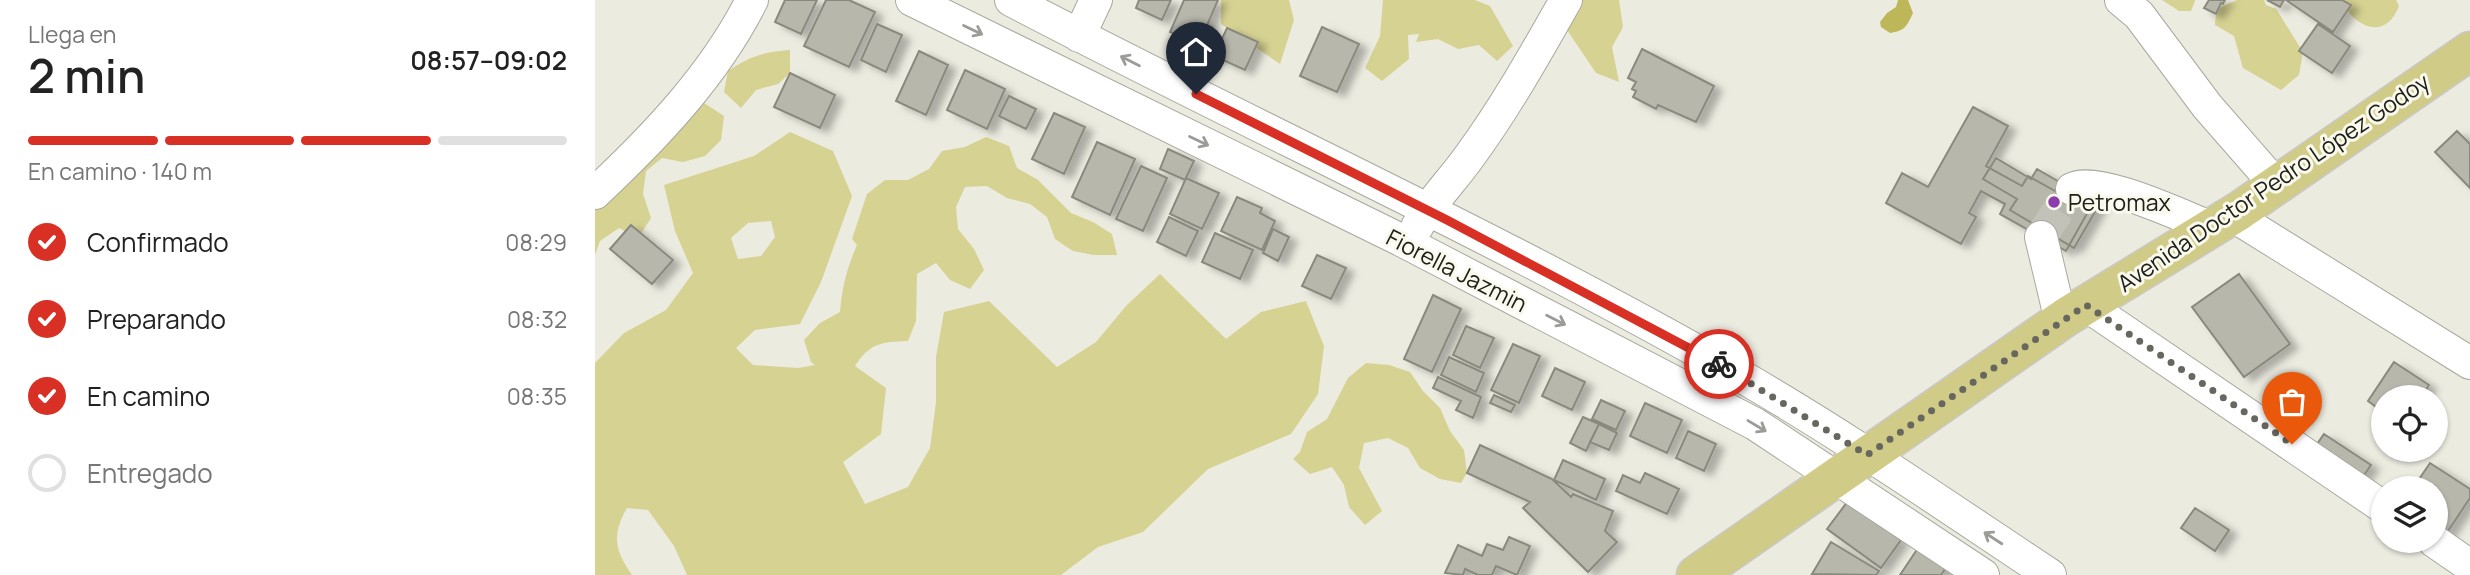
<!DOCTYPE html>
<html lang="es">
<meta charset="utf-8">
<style>
:root{--surface:#fff;--page:#f6f6f6;--text:#222;--muted:#767676;--line:#e0e0e0;--accent:#d93025}
body{margin:0;font-family:Manrope,sans-serif;background:var(--page);color:var(--text);height:100vh;display:flex;flex-direction:column;font-size:26px;white-space:nowrap}
*{box-sizing:border-box;margin:0}
p{font-size:23px;color:var(--muted)}
.icon{flex:none;width:38px;height:38px;fill:none;stroke:currentColor;stroke-width:2;stroke-linecap:round;stroke-linejoin:round}
.map{position:relative;flex:1;overflow:hidden}
.side{display:flex;flex-direction:column;background:var(--surface);width:595px}
.side>*{flex:none}
.tools{position:absolute;left:1776px;top:385px;display:grid;gap:14px}
.tools a{display:grid;place-items:center;width:77px;height:77px;border-radius:50%;background:var(--surface);box-shadow:0 2px 5px #0004;font-size:35px}
.pin{position:absolute;display:grid;place-items:center;width:60px;height:60px;color:#fff;margin:-72px -30px;border-radius:50% 50% 50% 0;rotate:-45deg;box-shadow:0 0 7px #0007}
.pin .icon{rotate:45deg}
.courier{position:absolute;display:grid;place-items:center;width:70px;height:70px;margin:-35px;border:5px solid #d93025;border-radius:50%;background:#fff;color:#222;box-shadow:0 2px 9px #0007}
.overview em{font-style:normal;font-weight:600}
.overview div{display:flex;flex-direction:column-reverse}
.overview{display:flex;align-items:center;justify-content:space-between;height:119px;padding:0 28px}
h1{font-size:46px;font-weight:600;line-height:52px}
.bar{display:grid;grid-template-columns:repeat(4,1fr);gap:10px 7px;align-content:center;height:84px;padding:0 28px}
.bar i{height:9px;border-radius:5px;background:var(--line)}
.bar .active{background:var(--accent)}
.bar p{grid-column:span 4}
ol{padding:0 28px;list-style:none}
li{display:flex;align-items:center;gap:21px;height:77px}
li p{margin-inline-start:auto}
li .icon{padding:7px;border-radius:50%;background:var(--accent);color:#fff;stroke-width:4}
li:last-child{color:var(--muted)}
li i{width:38px;height:38px;border:4px solid var(--line);border-radius:50%}
main{display:flex;flex:1;min-height:0}
.map>svg:first-child{display:block}
</style>
<main>
<section class="side">
<div class="overview"><div><h1>2 min</h1><p>Llega en</p></div><em>08:57–09:02</em></div>
<div class="bar"><i class="active"></i><i class="active"></i><i class="active"></i><i></i><p>En camino · 140 m</p></div>
<ol>
<li><svg class="icon" aria-label="check" viewBox="0 0 24 24"><path d="M5 12l5 5 9-10"/></svg>Confirmado<p>08:29</p></li>
<li><svg class="icon" aria-label="check" viewBox="0 0 24 24"><path d="M5 12l5 5 9-10"/></svg>Preparando<p>08:32</p></li>
<li><svg class="icon" aria-label="check" viewBox="0 0 24 24"><path d="M5 12l5 5 9-10"/></svg>En camino<p>08:35</p></li>
<li><i></i>Entregado</li>
</ol>
</section>
<div class="map">
<svg width="1875" height="575" viewBox="0 0 1875 575">
<defs>
<filter id="shadow"><feDropShadow dx="8" dy="4.5" stdDeviation="3.5" flood-color="#0004"/></filter>
</defs>
<rect width="100%" height="100%" fill="#ecebe0"/>
<path fill="#d6d292" fill-rule="evenodd" d="M626,0H694L699,20L685,64L626,24Z
M788,0H880L895,6L918,46L902,61L884,45L863,49L843,39L821,42L824,34L813,35L814,59L787,81L770,68L785,36Z
M980,0H1024L1028,27L1017,47L1024,82L1001,73L970,27Z
M1567,0H1600V1L1596,11H1584Z
M1642,0H1669L1671,5L1681,9L1680,7L1708,52L1704,75L1686,90L1648,68L1639,36L1620,25C1621,4 1627,7 1642,0Z
M1745,0H1801L1804,6C1790,42 1760,27 1745,0Z
M195,50V73L183,84L161,90L146,108L129,92L133,71C156,56 168,52 195,50Z
M109,103L129,116L126,140L110,156L88,162L67,158L51,171L48,194L56,218L43,238L24,228L5,241L0,255V181L86,106Z
M195,132L238,151L257,196L226,282L205,324L160,330L141,348L158,365L203,368L220,365L216,362L209,340L225,323L245,312C247,287 252,268 262,245L257,239L272,194L290,180H313L334,169L347,151L370,147L391,137L414,146L422,168L443,180L476,213L498,222L517,234L522,255H499L478,251L460,239L452,217L435,204L412,198L392,186L370,187L361,207L363,229L379,249L389,270L375,289L355,280L341,263L322,274L321,321L313,341C286,342 275,343 260,366L291,388L286,434L248,462L270,504L313,487L335,448L341,402V357L349,312L394,301L462,367L501,342L531,306L565,274L631,339L666,312L711,301L729,346L723,394L696,434L613,469L548,532L503,547L466,575H92L79,546L53,510L32,508C17,534 19,550 37,575H0V363L29,333L71,310L98,273L80,231L69,185L159,156ZM176,221L180,237L166,256L143,259L136,238L153,223Z
M771,363L794,365L815,372L828,391L845,408L855,431L869,450L872,473L866,483L845,479L825,468L813,448L793,438L769,443L764,468L787,511L770,525L754,507L749,485L737,467L715,474L698,459L705,452L712,432L732,419L753,378Z"/>
<path fill="#bdb75a" d="M1303,0H1313L1318,13C1312,26 1310,31 1295,33L1286,27L1285,22L1292,13L1301,7Z"/>
<path fill="#b7b7ac" stroke="#89897e" stroke-width="2" filter="url(#shadow)" d="M190,0H222L206,34L180,22Z
M231,0H254L280,12L254,67L209,46Z
M544,0H576L567,20L541,8Z
M589,0H623L604,44L575,32Z
M1614,0H1630L1628,4L1626,3L1621,14L1609,8Z
M1672,0H1689L1685,7Z
M1691,0H1747L1756,5L1738,32Z
M282,24L307,35L291,72L266,60Z
M1723,24L1755,46L1737,73L1704,51Z
M727,27L764,44L742,92L705,76Z
M632,28L663,42L650,70L619,56Z
M1047,49L1119,86L1101,122L1063,105L1061,109L1038,97L1041,91L1037,89L1041,82L1033,78Z
M324,51L353,65L331,115L301,101Z
M370,70L410,89L392,129L352,110Z
M195,73L240,95L225,128L179,107Z
M414,96L441,109L431,129L404,116Z
M1378,107L1413,126L1391,166L1427,186L1433,176L1494,210L1471,251L1405,214L1410,204L1386,191L1374,213L1381,217L1366,244L1291,203L1307,173L1333,187Z
M459,113L490,127L469,174L437,159Z
M1862,131L1875,144V188L1840,152Z
M502,142L540,159L515,215L477,197Z
M573,149L599,161L590,180L565,169Z
M1401,158L1436,179L1442,169L1504,205L1479,248L1415,210L1422,199L1388,179Z
M546,166L572,178L548,231L521,219Z
M591,178L624,193L607,229L575,214Z
M642,197L667,208L665,213L680,221L667,250L626,231Z
M574,217L603,231L591,256L562,242Z
M36,225L78,260L57,284L15,249Z
M678,229L694,237L683,261L668,253Z
M620,233L658,250L645,279L607,262Z
M722,255L751,268L736,299L707,286Z
M1644,274L1695,344L1649,377L1597,307Z
M838,295L866,309L837,372L809,359Z
M871,326L899,338L885,368L858,355Z
M918,344L945,356L924,403L896,390Z
M854,357L889,373L881,392L846,375Z
M1799,362L1834,385L1826,397H1788V412L1773,401Z
M960,368L990,382L977,410L947,396Z
M843,377L886,397L878,418L861,410L866,401L838,388Z
M899,395L920,405L916,412L895,403Z
M1006,400L1030,411L1021,430L997,419Z
M1050,403L1087,420L1072,453L1035,436Z
M988,417L1004,424L991,451L975,443Z
M1004,424L1022,433L1014,450L995,442Z
M1093,431L1121,444L1109,471L1081,458Z
M1729,434L1776,465L1763,484L1716,453Z
M885,445L957,479L976,497L978,494L1018,511L1010,531L1022,542L993,572L928,508L935,502L872,473Z
M968,460L1010,479L1001,500L959,480Z
M1835,463L1875,489V498L1847,540L1841,536V488H1818Z
M1050,473L1084,489L1072,514L1021,491L1028,475L1045,483Z
M1253,501L1306,540L1286,568L1232,529Z
M1600,508L1634,530L1620,551L1586,528Z
M914,537L935,546L922,575L901,566L897,575H883L870,569L868,575L850,573L863,545L887,556L892,544L908,550Z
M1236,542L1284,571L1281,575L1217,574Z
M1325,545L1354,563L1346,575H1305Z"/>
<g fill="none" stroke-linecap="round" stroke-linejoin="round">
<path stroke="#c3c2b9" stroke-width="32" stroke-dasharray="32 16" stroke-linecap="butt" d="M1446,237L1477,189"/>
<g stroke="#a8a89d" stroke-width="34">
<path id="minor" d="M317,0L806,240L1160,424L1388,575
M416,0C656,126 903,237 1139,372C1247,434 1351,506 1455,575
M1526,0L1544,15L1612,106L1681,185
M484,36L501,0
M1477,189C1501,175 1589,217 1617,228
M0,193C60,137 120,74 157,0
M1637,215L1875,363
M822,227C836,201 857,181 874,157C910,108 941,53 971,0
M1446,237L1466,321
M1491,305L1788,507
M1839,541L1875,566"/>
</g>
<g stroke="#c9c9c8" stroke-width="41">
<path id="major" d="M1101,575L1471,317L1644,211L1875,51"/>
</g>
<use href="#minor" stroke="#fff" stroke-width="32"/>
<use href="#major" stroke="#d0cb87" stroke-width="38"/>
</g>
<defs><path id="oneway-shaft" d="M-6 0H5M1.5-3L5.5 0L1.5 3" fill="none" stroke-width="1.6" stroke-linecap="round" stroke-linejoin="round" transform="scale(1.75)"/></defs>
<g stroke="#9b9b98">
<use href="#oneway-shaft" transform="translate(378 30) rotate(26)"/>
<use href="#oneway-shaft" transform="translate(535 61) rotate(-153)"/>
<use href="#oneway-shaft" transform="translate(604 141) rotate(26)"/>
<use href="#oneway-shaft" transform="translate(961 320) rotate(27)"/>
<use href="#oneway-shaft" transform="translate(1162 426) rotate(31)"/>
<use href="#oneway-shaft" transform="translate(1398 538) rotate(-147)"/>
</g>
<g fill="none" stroke-linecap="round" stroke-linejoin="round">
<path stroke="#676760" stroke-width="7" stroke-dasharray="0 12.6" d="M1124,364L1272,455L1491,305L1697,444"/>
<path stroke="#d93025" stroke-width="9" d="M601,94L852,220L1124,364"/>
</g>
<circle fill="#8d3cac" stroke="#f9f9ed" stroke-width="2.5" cx="1459" cy="202" r="7"/>
<g text-anchor="middle" dominant-baseline="central" stroke-width="6" stroke-linejoin="round" paint-order="stroke">
<g font-size="23" fill="#20201b" stroke="#f9f9ed">
<text transform="translate(1678 182) rotate(-34)">Avenida Doctor Pedro López Godoy</text>
<text transform="translate(862 270) rotate(27)">Fiorella Jazmin</text>
</g>
<g font-size="23" fill="#20201b" stroke="#f9f9ed" text-anchor="start">
<text x="1473" y="202">Petromax</text>
</g>
</g>
</svg>
<div class="tools">
<a><svg class="icon" aria-label="locate" viewBox="0 0 24 24"><circle cx="12" cy="12" r="6"/><path d="M12 2v4M12 18v4M2 12h4M18 12h4"/></svg></a>
<a><svg class="icon" aria-label="layers" viewBox="0 0 24 24"><path d="M12 4l9 5-9 5-9-5zM3 14l9 5 9-5"/></svg></a>
</div>
<div class="pin" style="left:1697px;top:444px;background:#ea580c"><svg class="icon" aria-label="bag" viewBox="0 0 24 24"><path d="M5 8h14l-1 12H6zM9 8a3 3 0 0 1 6 0"/></svg></div>
<div class="pin" style="left:601px;top:94px;background:#1f2937"><svg class="icon" aria-label="home" viewBox="0 0 24 24"><path d="M3 11l9-7 9 7M6 9v11h12V9"/></svg></div>
<div class="courier" style="left:1124px;top:364px"><svg class="icon" aria-label="bike" viewBox="0 0 24 24"><circle cx="6" cy="16" r="4"/><circle cx="18" cy="16" r="4"/><path d="M6 16l4-8h5l3 8M10 8l3 8H6M13 5h3"/></svg></div>
</div>
</main>
